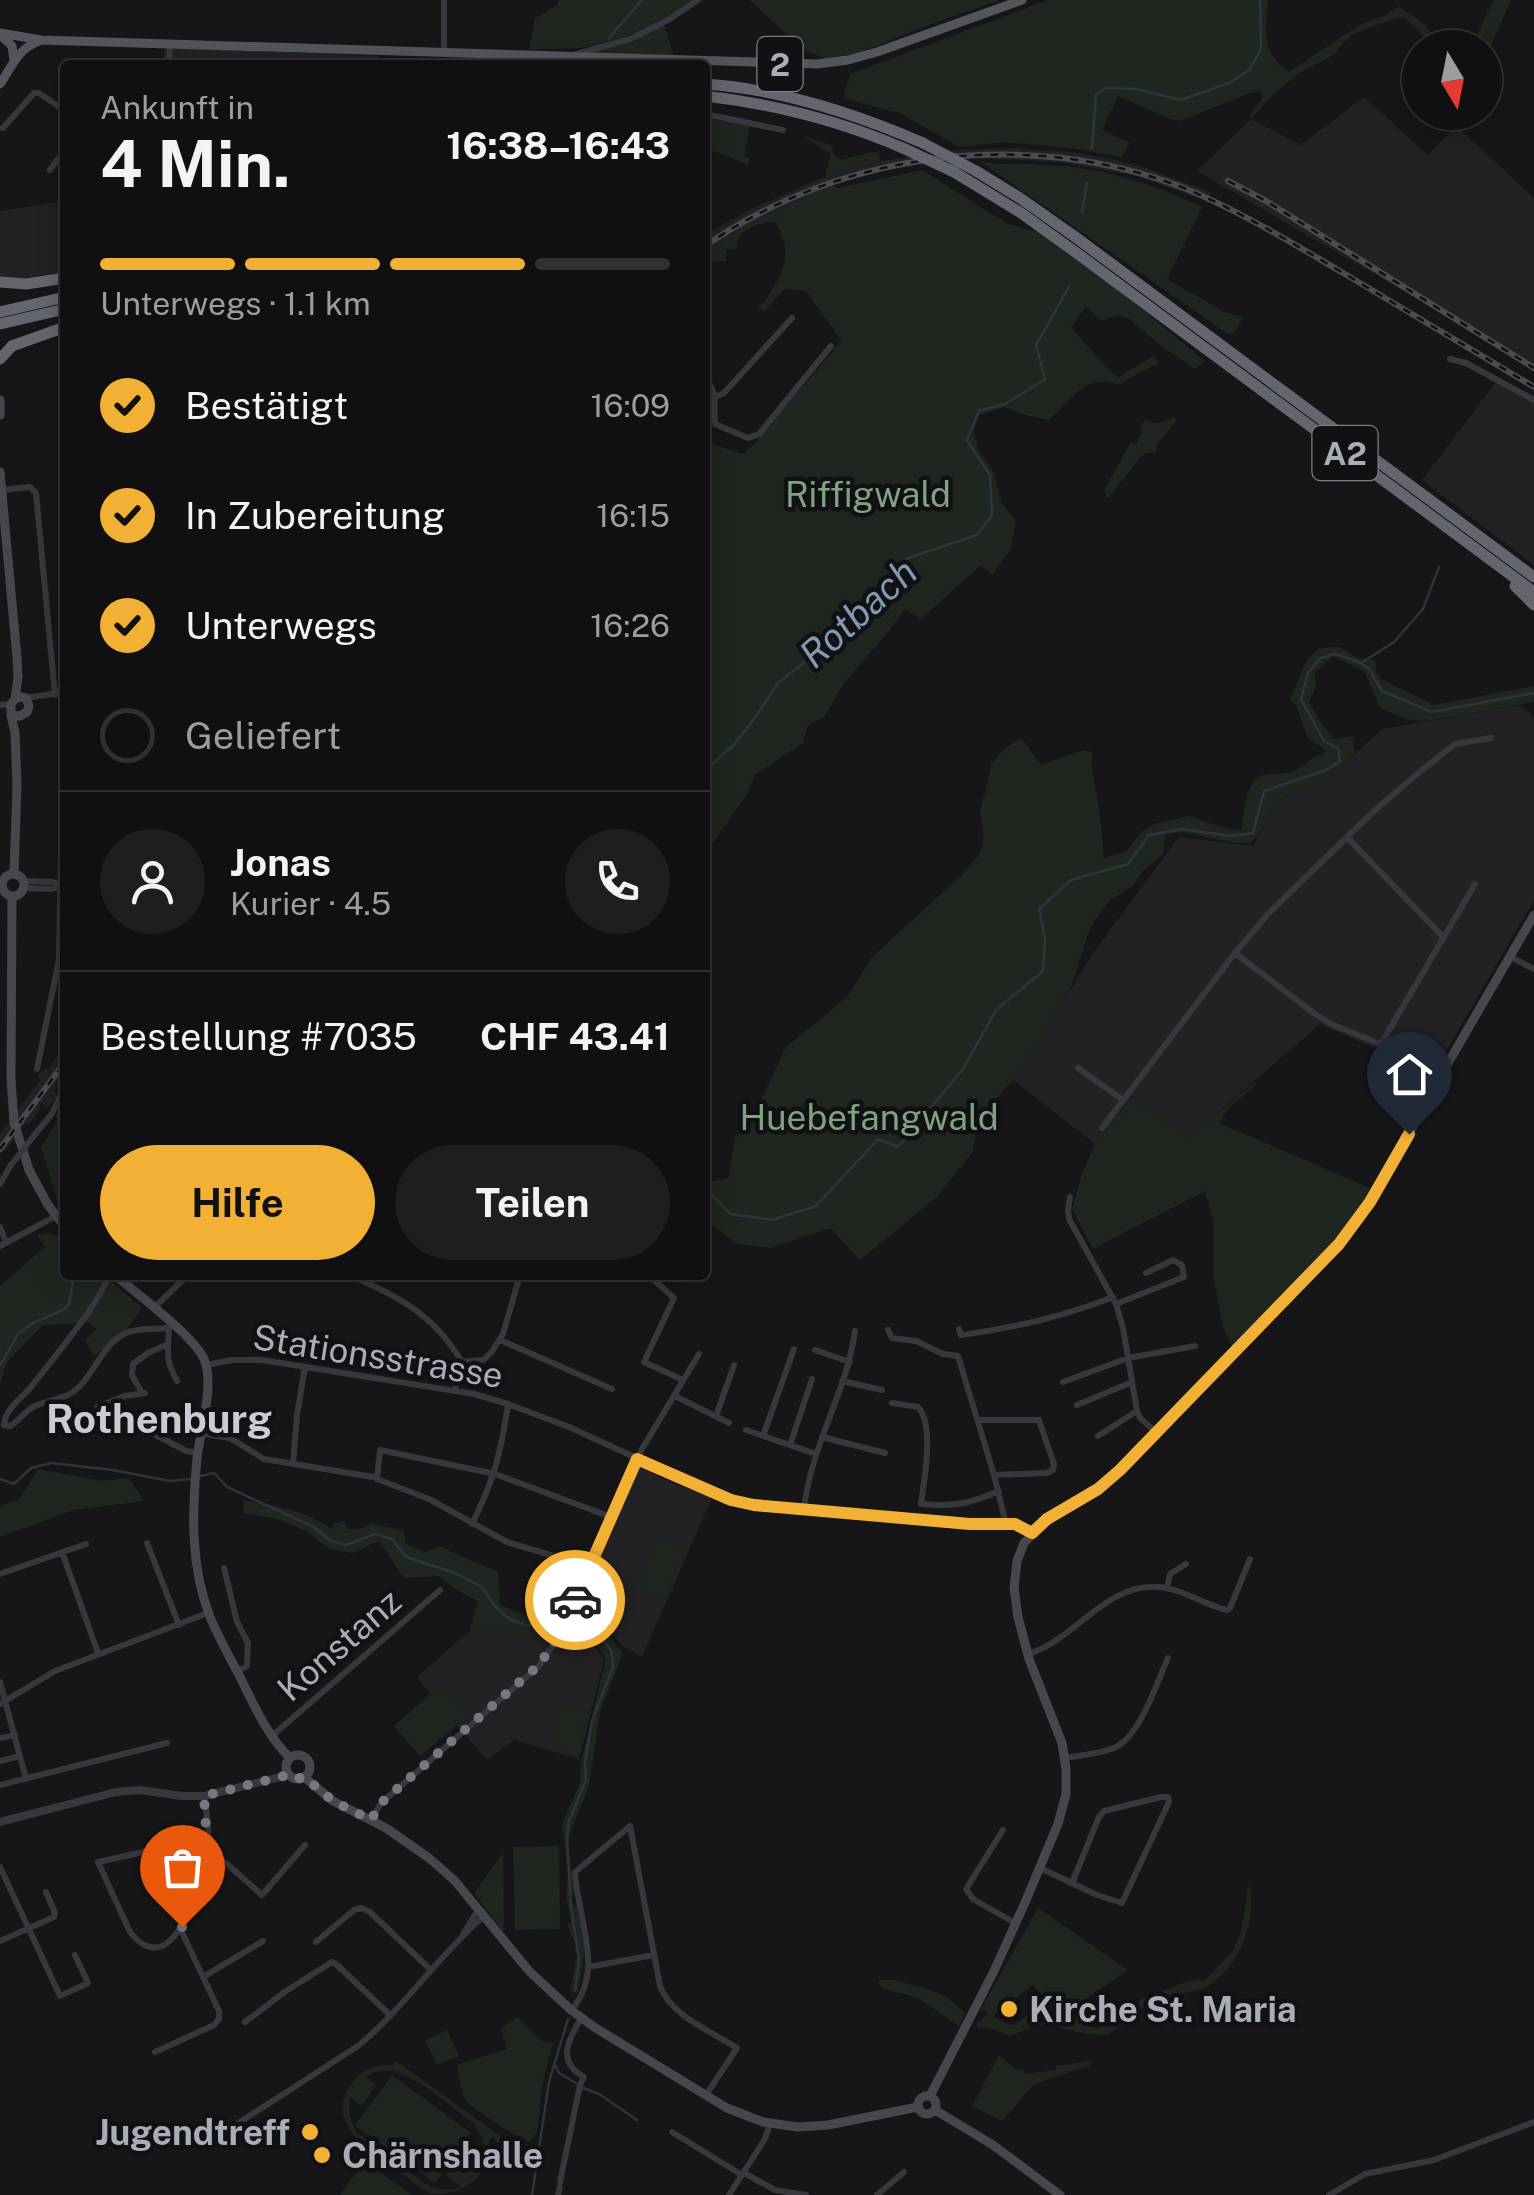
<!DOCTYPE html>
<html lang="de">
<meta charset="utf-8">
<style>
:root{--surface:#101012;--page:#1e1e20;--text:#f1f3f6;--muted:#9c9d9f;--line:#303032;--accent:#f2b134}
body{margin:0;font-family:"Public Sans",sans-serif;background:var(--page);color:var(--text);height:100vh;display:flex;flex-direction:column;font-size:38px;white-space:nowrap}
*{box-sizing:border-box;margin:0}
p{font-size:32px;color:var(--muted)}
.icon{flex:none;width:55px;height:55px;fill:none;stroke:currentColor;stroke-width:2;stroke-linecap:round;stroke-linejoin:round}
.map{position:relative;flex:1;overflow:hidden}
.side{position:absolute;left:60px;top:60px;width:650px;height:1220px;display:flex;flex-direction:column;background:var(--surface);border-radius:10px;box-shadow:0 5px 25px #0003,0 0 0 2px var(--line)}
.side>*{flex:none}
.needle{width:65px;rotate:170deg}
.buttons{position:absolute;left:1402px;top:30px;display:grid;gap:20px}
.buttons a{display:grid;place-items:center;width:100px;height:100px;border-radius:50%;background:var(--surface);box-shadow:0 5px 25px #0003,0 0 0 2px var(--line);font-size:50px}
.pin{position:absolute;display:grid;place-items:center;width:85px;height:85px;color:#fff;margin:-102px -42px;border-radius:50% 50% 50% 0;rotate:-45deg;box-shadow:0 0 10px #0007}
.pin .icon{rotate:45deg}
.courier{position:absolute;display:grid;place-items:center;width:100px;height:100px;margin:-50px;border:8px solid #f2b134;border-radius:50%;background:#fff;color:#222;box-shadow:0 2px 12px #0007}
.headline em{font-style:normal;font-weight:700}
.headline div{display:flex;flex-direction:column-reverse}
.headline{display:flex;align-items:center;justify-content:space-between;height:170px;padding:0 40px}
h1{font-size:65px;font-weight:700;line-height:75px}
.bar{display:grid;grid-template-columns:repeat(4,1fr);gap:15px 10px;align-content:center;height:120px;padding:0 40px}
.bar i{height:12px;border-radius:8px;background:var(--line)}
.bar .selected{background:var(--accent)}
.bar p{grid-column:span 4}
.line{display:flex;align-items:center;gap:25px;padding:0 40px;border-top:2px solid var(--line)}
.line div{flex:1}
.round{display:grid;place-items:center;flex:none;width:105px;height:105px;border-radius:52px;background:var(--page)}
ol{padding:0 40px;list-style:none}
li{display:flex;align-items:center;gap:30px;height:110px}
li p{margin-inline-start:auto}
li .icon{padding:10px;border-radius:50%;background:var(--accent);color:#111;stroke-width:4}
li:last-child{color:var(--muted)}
li i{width:55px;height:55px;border:5px solid var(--line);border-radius:50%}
.cta{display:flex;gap:20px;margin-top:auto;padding:20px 40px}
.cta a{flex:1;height:115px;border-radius:60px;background:var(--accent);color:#111;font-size:40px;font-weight:700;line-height:115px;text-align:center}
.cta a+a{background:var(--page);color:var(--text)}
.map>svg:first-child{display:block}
</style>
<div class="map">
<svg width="1534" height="2195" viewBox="0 0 1534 2195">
<rect width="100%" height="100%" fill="#161618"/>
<path fill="#222225" d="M164,47L377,56L380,65H164Z
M1364,97L1428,155L1456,126L1534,198V367L1197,171L1251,119L1301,145Z
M1015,148L1070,152L1112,159L1147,168L1212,193L1207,201L1136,176L1062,162L972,158L896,168L833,184L760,218L705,250V235L751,209L826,176L881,161L957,150Z
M65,201V272L12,280L0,276V211Z
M1499,378L1534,396V565L1422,480Z
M1520,705L1534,717V900L1433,1074L1320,1024L1189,1138L1133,1097L1095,1144L1013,1080L1093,953L1179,837L1253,846L1279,800L1339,768L1382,729Z
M65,1046V1069L55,1090L58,1094L49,1108L43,1104L40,1105L39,1111L29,1124L26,1123L7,1148L0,1154V1134L40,1080L37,1077L44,1068L47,1070Z
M641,1468L670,1482L712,1498L642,1657L622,1646L606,1626L575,1609L636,1470Z
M472,1629H505L520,1637L554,1635L557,1631L565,1630L591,1642L604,1660L579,1759L514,1740L487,1760L457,1725L420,1756L394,1726L431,1694L417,1677Z"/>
<path fill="#1e261f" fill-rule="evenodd" d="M559,0H693C656,25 628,39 584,47C565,50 547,48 529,50L535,18L557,5Z
M750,0H1001L934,23L856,54L826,59L802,49Z
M1048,0H1268C1265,32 1261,51 1289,72L1359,25L1384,16L1399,6L1424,24L1444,47H1432L1416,28L1404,17L1396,18L1351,35L1332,56L1301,72L1275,93L1251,119L1249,116L1263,97L1261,91L1250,93L1180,121L1170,119L1118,96L1102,130L1130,143L1122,157L1078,149L1005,142L959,147L902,114L843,98L850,74Z
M1493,0H1511L1485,60V48L1472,47Z
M664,24L674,56L645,54L589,55V52Z
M705,118L750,126L744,156L750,159L748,165L705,147Z
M802,136L831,145L834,155L841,160L873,152L879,153L881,161L825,176L831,154Z
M978,160C995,166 1005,163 1023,164C1038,164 1054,166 1069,167C1117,172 1159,187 1202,207L1167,279L1224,312L1243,317L1235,332L1228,334Z
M922,170L1008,224L1043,234L1126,296L1205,361L1195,369L1161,346L1129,319L1118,315L1101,321L1086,307L1071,327L1108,369L1119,377L1153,356L1159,363L1117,385C1087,371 1069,402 1049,420L1025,415L1005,407L978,415L974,433L979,451L995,475L1001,503L1016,521L1011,549L992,575L981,565L921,619L905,609L889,631L844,683L824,717L808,725L803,743L755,775L746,796L705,853V441L742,454L755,444L760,436L834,350L841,340L806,291L784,289L764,312L758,307C766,301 769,295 774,286C789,259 789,249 775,221C756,225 739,227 735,249L726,250V261L706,263L705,271V250L760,218L833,184L837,188Z
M1174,417L1177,420L1157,444L1156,452L1146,453L1141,457L1109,497H1107L1104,490L1131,442L1136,444L1143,431L1140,427L1145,419C1156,427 1163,422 1174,417Z
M1340,647L1356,657L1375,660L1376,671L1381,679L1434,705L1534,686V702L1425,721L1409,720L1380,708L1364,671L1333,656L1315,672L1316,687L1309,702L1321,723L1334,739L1353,736L1354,754L1339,768L1279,800L1258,836L1250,843H1235L1181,832L1166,835L1163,854L1144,870L1132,886L1109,901L1090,928L1072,984L1040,1042L1013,1080L980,1117L972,1153L937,1197L860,1260L830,1228L771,1248L737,1244L706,1221L705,1183L728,1178L735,1138L761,1100L786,1047L847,997L872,957L964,873L980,853L984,838L980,812L992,763L1004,749L1019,739L1024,741L1041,765L1083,750L1093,752L1091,761L1100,816L1104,858L1127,851L1141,832L1154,824L1189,816L1232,830H1242C1243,817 1246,782 1260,776C1270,772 1283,775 1293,771C1304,767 1309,757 1322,755L1326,750L1308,738L1296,705L1290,699L1307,660L1319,648Z
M1257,1081L1256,1085L1227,1110L1219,1123L1372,1189L1344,1231L1232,1347L1223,1327L1214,1282V1224L1205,1191L1093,1249L1072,1209L1082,1174L1095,1144L1133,1097L1189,1137Z
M65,1100V1212L58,1203L41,1147L58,1120L55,1115Z
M49,1233L65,1240V1275H104L142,1308L127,1329L94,1356L85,1341L96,1329L89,1322L42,1326L7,1362L0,1384V1286L45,1247L37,1235Z
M38,1469L101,1481L129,1478L144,1501L73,1510L0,1537V1506L20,1498Z
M243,1500C274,1506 305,1510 332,1529L335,1523L344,1521L347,1529L363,1528L370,1524L403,1530L406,1544L425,1552L439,1546L498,1572L500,1605L541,1621L545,1619L551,1603L572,1594L555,1635L534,1636L526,1642L505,1629H470L478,1601L457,1590L438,1576L404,1578L379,1541L353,1553L329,1549L306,1531L277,1519L244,1513Z
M657,1538L685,1549L664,1599L636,1588Z
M594,1588L632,1603L623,1625L585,1609Z
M571,1610L605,1630L623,1653L600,1712L589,1786L570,1833L568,1845L575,1893L571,1894L573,1906L577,1905L585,1948L578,1993L570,1992L578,1950L567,1925L571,1922L566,1895L568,1877L562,1824L580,1783L581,1762L606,1659L592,1640L564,1628Z
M442,1684L469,1715L420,1756L394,1726Z
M586,1698L591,1700L576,1755L550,1747L561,1706L582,1711Z
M559,1846L560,1929L515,1930L513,1847Z
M503,1853L504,1929L502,1931L474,1893Z
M1249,1884C1259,1917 1238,1971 1206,1987C1191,1994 1175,1993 1161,1999C1141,2006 1125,2022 1109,2034C1087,2038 1064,2026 1042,2025C1031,2025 1021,2033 1010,2036L987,2027L977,2028V2022L981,2021L988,2013L981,2009L1038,1908L1128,1970L1084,2000L1101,2020L1082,2021L1087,2026L1098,2028L1116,2018L1143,1998L1186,1982L1206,1979L1233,1951L1241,1931ZM1033,1985L1046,2002L1014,2025L1007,2024L993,2016Z
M880,1980H895L936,1992L948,1998L965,2013L959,2026L918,1998L882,1988L878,1983Z
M517,2017L541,2041L553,2043C549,2060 543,2077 541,2094C538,2111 543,2129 530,2142C518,2138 469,2108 464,2097C460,2088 459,2075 457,2065L507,2049L501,2028Z
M447,2030L459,2056L437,2065L425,2040Z
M999,2055L1017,2070H1023L1025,2074L1056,2070V2066L1091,2061V2065L1034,2084L1002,2121L972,2106Z
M396,2061L503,2138L499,2143L492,2137L489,2140C492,2172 469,2195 433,2194C419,2189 406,2176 394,2168C367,2148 324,2123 352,2083C362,2069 376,2065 392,2065ZM388,2070C417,2075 449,2106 473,2123C480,2133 486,2142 484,2155L468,2144L446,2175L461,2187C447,2192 436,2190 424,2183L357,2133C350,2121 348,2112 350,2098L362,2106L376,2085L366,2077L375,2072Z
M392,2075L471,2133L435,2183L355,2125Z
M365,2160V2161L412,2195H340Z"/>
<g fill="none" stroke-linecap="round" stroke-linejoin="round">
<path stroke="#2c353c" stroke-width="2.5" d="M609,38L642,0
M1092,148L1096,94L1106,88L1136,89L1181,100L1231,82L1250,69L1261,49L1260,0
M1082,212L1087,183
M1361,663L1394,642L1423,609L1439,567
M705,770L733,746L757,715L778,683L856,622L888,578L908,558L977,535L992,515L990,475L967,440L979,411L1005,404L1045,379L1036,345L1070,285
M705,1191L712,1194L730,1214L772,1220L816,1206L878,1139L898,1147L963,1069L996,1010L1043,971L1045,938L1039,909L1071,880L1128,864L1149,835L1182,829L1230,836L1253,833L1264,791L1326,770L1340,761L1338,748L1324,741L1301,699L1308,673L1320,658L1336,654L1361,663L1369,669L1382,691L1432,712L1534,693
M0,1366L18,1334L31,1324L65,1309L69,1304L74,1275
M200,1476L214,1473L227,1487L314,1527L331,1541L346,1545L375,1534L392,1539L406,1557L455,1573L482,1587L494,1605L509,1619L527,1625L558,1622
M0,1479L14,1484L31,1468L51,1463L113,1470L170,1481L192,1479
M573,1622L590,1626L602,1638L611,1650L613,1667L592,1721L585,1763L586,1780L569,1821L567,1839L571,1905L579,1960L575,1991
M555,2065L559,2073L576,2083
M583,2088L599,2094L637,2120
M532,2195L549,2082L568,2019"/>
<path stroke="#37383d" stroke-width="6" d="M444,52V0
M573,55L630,39L668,20L698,0
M169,65L170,44
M705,114L783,130
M3,128L34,93H39L65,111
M50,170L65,149
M1450,359L1466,363L1534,400
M705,379C719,392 713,407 715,424L748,438L759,434L831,346
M715,397L724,393L792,318
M1,490L30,487L36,493L55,695
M26,698L65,692
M0,705L11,704
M62,798L65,817
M1347,837L1443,937
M23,881L53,882L61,886
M0,883L2,884
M23,888L52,889L61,886
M1235,953L1315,1014L1331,1024L1444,1070
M1511,957L1534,969
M1381,1044L1475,884
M1078,1068L1123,1100
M37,1069L59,959L61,853L62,847L65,844
M1102,1128L1235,953L1268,914L1375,810L1422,770L1455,744L1491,738
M36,1133L51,1115L65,1087
M0,1184L11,1165
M1070,1197L1068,1210L1069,1219L1116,1304L1123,1328L1137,1411L1140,1418L1157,1433
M0,1227L6,1242
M0,1246L56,1216
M109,1275C96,1309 54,1357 31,1387C21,1399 5,1409 4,1425L10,1426C19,1421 26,1410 35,1406C51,1399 66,1400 79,1387C96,1370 104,1343 126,1333C142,1326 159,1332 173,1326
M350,1275C397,1296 432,1313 460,1359L455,1391
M640,1275L655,1281L674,1298L644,1362L683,1380
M1116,1304L1184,1277L1182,1265L1173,1260L1146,1273
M155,1307L188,1275
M169,1329C168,1351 165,1360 177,1381
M959,1329L961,1335C1014,1328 1063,1317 1113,1297
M888,1330L892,1338L916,1341L943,1354L958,1356L994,1475L1006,1524
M500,1340L612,1389
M815,1350L850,1362
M460,1362L483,1360L491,1353L503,1334L520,1275
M206,1365L232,1360H262L474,1394L508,1404L569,1427L713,1493L731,1500L764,1506L970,1525L1015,1524L1032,1533
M842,1381L882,1390
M1063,1382L1128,1358L1195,1346
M142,1393L132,1375L133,1364L148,1353L166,1345
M145,1393L125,1396L97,1407L101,1431C113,1438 127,1425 141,1427L186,1451L198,1453
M675,1396L729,1423
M892,1403L918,1407C935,1425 924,1480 921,1504C954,1507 969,1504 999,1491
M1077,1405L1132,1382
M716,1416L734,1365
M978,1420H1039L1054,1464L1053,1470L1047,1473L994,1475
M746,1430L816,1454
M200,1433L230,1438L264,1459L373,1477
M763,1436L794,1349
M1098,1436L1137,1411
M822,1437L885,1453
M790,1445L812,1379
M293,1464L297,1415L305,1367
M804,1510C810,1447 847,1392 855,1331
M472,1524C494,1480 501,1453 508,1404
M147,1543L179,1625
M62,1552L98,1653
M591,1567L507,1542L429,1499L377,1479L380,1450L495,1474L611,1517
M224,1568L237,1622L248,1643L247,1666L237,1671
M0,1574L86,1544
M1167,1588L1170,1574L1186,1564
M1028,1654C1073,1642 1106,1582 1159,1587C1183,1589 1204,1605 1227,1610L1230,1608L1250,1559
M0,1682L26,1779
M0,1704L55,1671L208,1613
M272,1736L440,1590
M0,1738L15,1735
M1065,1758C1081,1755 1099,1754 1114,1748C1140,1737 1156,1684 1168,1658
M0,1761L20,1756
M0,1785L167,1743
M371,1820L381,1803L539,1666L554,1644L566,1621L642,1449L699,1354
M1003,1830L966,1889L973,1899L1015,1923
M207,1846L262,1895L305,1845
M152,1850L98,1862L130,1932C175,1989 204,1874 208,1844C210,1829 206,1811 204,1796
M0,1867L60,1996L88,1983L75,1955
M1040,1868L1097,1895L1122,1903L1169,1802L1168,1797H1161L1104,1811L1099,1817L1072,1883
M463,1934L478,1910
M0,1941L54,1917L55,1913L46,1892
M316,1942L354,1910L361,1908L370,1912L431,1970
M588,1967L654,1955
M203,1977L263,1941
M571,2010C606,1972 577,1917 575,1872L630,1826L660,1986C671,2016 711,2031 737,2048L706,2095
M245,2022L286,1991L332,1962L336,1964L390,2015
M155,2052L214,2025L219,2019V2011L181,1930
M672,2132L742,2175
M212,2140L358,2046C404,2008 438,1956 483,1917
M744,2173L775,2190L806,2195
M560,2182L580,2085L584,2077C556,2061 568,2042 581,2018
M558,2195L560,2187
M729,2195L765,2139L770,2124
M877,2195L904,2172
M1329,2195L1365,2174L1434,2160L1534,2122"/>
<path stroke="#37383d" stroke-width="8" d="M0,1822L116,1792L140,1790L182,1796H204L288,1775"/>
<path stroke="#45474d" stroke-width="9" d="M0,400V415
M0,472L17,658L18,677L15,699
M22,697L26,698L29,706L27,712L20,716L11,715V704L15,699Z
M11,715L15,733L17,785L14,874
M2 885a11 11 0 1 1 22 0a11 11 0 1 1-22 0Z
M12,896L11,1079L14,1122L29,1170L48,1205L65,1227
M115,1275C137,1294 193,1335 204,1359C215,1383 200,1432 197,1458C192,1512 190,1565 210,1617C219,1639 231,1659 241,1679C255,1707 267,1735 289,1757
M286 1767a12 12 0 1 1 24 0a12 12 0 1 1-24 0Z
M304,1777L333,1801L386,1828L429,1858L455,1881L529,1971L571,2010L594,2027L727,2108L763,2122L798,2127L828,2125L918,2107
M918 2105a9 9 0 1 1 18 0a9 9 0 1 1-18 0Z
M930,2096L994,1971L1024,1905L1058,1824L1066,1794V1769L1062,1743L1029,1659L1018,1617L1014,1588L1017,1561L1024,1543L1043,1523L1098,1489L1120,1471L1330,1254L1358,1221L1380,1186L1444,1070L1534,915
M935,2110L993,2145L1060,2195"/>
<path stroke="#53555c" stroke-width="9" d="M0,33L41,40L817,64L848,60L877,52L1022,0
M0,35L12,46L14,60
M0,84C12,67 17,49 39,41"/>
<path stroke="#63666e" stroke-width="11" d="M705,84C781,89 854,113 923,143
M705,96C775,104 841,121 905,149
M976,171L1020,198L1074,236L1534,577
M954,172L1021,213L1078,254L1534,592
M0,282L26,284L65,278
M0,312L65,297
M0,324L65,309
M0,359L12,346L65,327
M1515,586L1534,605"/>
<g stroke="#4a4c52" stroke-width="6">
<path id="rail" d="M1228,181L1266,201L1534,368
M705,246C842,151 1028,127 1184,188C1240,211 1292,243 1345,274C1408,312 1471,349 1534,387
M0,1149L65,1062"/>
</g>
<use href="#rail" stroke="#111113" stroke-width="2.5" stroke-dasharray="8" stroke-linecap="butt"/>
<path stroke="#37383d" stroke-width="6" d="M11,1165L36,1133"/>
<path stroke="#63666e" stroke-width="11" d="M923,143L976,171
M905,149L954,172"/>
</g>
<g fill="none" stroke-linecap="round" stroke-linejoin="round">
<path stroke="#757880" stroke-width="10" stroke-dasharray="0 18" d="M182,1927L207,1846L204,1796L288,1775L296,1779L304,1777L333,1801L371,1820L381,1803L538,1666L554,1644L575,1600"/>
<path stroke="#f2b134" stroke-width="12" d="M575,1600L637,1459L731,1500L754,1505L970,1524H1015L1032,1533L1047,1519L1098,1489L1120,1470L1339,1244L1370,1202L1409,1134"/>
</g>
<g fill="#f2b134" stroke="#111113" stroke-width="4">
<circle cx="1009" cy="2009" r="10"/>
<circle cx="310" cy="2132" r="10"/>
<circle cx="322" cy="2155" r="10"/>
</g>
<g text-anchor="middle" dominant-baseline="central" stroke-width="9" stroke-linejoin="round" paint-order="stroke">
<g fill="#111113" stroke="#7b7e86" stroke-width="2.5">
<rect x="757.5" y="37" width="45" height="54" rx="8"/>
<rect x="1312.5" y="426" width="65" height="54" rx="8"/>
</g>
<g font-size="32" font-weight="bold" fill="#a8adb8">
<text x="780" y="64">2</text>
<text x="1345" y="453">A2</text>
</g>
<g font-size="35" fill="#7fa381" stroke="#111113">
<text x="868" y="494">Riffigwald</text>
<text x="869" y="1117">Huebefangwald</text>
</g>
<g font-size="35" fill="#a8adb8" stroke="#111113">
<text transform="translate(378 1356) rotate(9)">Stationsstrasse</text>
<text transform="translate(339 1645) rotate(-41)">Konstanz</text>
</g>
<g font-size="35" font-weight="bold" fill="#a8adb8" stroke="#111113" text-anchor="start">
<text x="1029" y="2009">Kirche St. Maria</text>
<text x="290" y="2132" text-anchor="end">Jugendtreff</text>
<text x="342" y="2155">Chärnshalle</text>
</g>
<g font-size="38" font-style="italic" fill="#7f9bb3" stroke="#111113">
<text transform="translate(858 613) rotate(-42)">Rotbach</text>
</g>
<g font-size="40" font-weight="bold" fill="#c9ccd4" stroke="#111113">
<text x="159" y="1418">Rothenburg</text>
</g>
</g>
</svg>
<div class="buttons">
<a><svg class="needle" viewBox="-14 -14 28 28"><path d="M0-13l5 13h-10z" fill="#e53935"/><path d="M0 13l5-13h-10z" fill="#9c9d9f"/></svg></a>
</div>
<div class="pin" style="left:182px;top:1927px;background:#ea580c"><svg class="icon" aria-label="bag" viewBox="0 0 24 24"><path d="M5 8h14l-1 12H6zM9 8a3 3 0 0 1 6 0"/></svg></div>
<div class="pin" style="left:1409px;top:1134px;background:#1f2937"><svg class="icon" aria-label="home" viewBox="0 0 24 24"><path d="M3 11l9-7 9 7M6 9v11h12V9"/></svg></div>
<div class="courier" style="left:575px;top:1600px"><svg class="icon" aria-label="car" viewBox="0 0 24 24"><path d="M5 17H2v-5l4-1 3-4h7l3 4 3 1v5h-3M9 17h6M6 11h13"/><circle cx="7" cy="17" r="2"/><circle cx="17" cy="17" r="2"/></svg></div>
<section class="side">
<div class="headline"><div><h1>4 Min.</h1><p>Ankunft in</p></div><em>16:38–16:43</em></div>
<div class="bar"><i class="selected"></i><i class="selected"></i><i class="selected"></i><i></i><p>Unterwegs · 1.1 km</p></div>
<ol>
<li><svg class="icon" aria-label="check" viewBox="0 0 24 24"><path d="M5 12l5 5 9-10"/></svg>Bestätigt<p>16:09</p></li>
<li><svg class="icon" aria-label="check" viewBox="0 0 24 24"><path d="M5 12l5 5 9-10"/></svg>In Zubereitung<p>16:15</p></li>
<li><svg class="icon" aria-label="check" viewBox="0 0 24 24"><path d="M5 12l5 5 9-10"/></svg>Unterwegs<p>16:26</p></li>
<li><i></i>Geliefert</li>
</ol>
<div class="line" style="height:180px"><a class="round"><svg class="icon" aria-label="person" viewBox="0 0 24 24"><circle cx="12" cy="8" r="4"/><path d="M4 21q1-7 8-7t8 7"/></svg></a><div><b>Jonas</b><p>Kurier · 4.5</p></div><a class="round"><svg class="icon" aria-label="phone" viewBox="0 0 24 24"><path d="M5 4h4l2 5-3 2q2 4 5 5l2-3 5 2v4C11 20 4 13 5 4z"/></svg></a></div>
<div class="line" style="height:130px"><div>Bestellung #7035</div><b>CHF 43.41</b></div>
<div class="cta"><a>Hilfe</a><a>Teilen</a></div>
</section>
</div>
